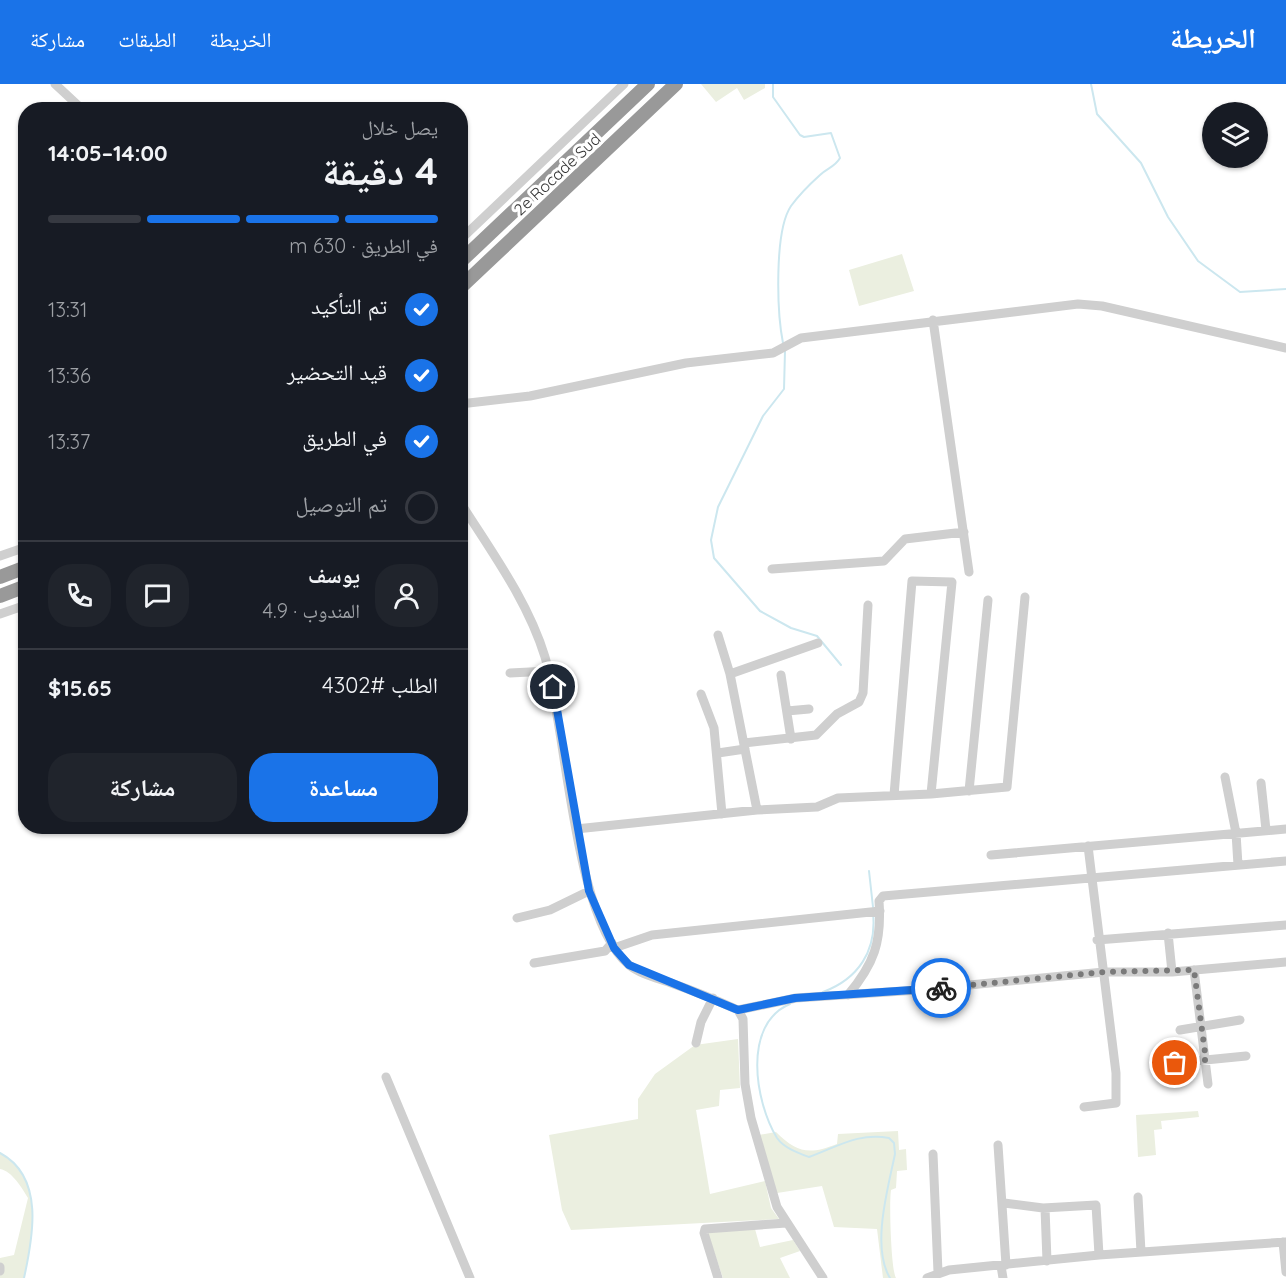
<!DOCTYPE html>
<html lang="ar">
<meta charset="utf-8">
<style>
:root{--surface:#171b24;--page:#20242c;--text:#f1f3f6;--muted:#9ea1a6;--line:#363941;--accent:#1a73e8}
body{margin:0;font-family:Quicksand,"Noto Naskh Arabic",sans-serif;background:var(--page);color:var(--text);direction:rtl;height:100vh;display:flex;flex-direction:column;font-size:22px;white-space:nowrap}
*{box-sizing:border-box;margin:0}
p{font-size:20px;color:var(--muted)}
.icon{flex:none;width:33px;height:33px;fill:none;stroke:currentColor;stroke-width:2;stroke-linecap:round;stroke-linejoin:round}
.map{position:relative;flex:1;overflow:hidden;direction:ltr}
.drawer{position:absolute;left:18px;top:18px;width:450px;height:732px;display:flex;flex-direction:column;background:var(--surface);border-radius:24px;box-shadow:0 2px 4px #0004;direction:rtl}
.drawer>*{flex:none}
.controls{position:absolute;left:1202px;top:18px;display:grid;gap:12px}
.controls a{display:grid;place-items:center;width:66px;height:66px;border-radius:50%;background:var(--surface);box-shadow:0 2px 4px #0004;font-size:30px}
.pin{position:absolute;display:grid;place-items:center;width:51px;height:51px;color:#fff;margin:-26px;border:3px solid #fff;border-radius:50%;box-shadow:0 2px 6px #0007}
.courier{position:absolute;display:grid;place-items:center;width:60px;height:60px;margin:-30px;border:4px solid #1a73e8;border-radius:50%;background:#fff;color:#222;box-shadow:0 2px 8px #0007}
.head em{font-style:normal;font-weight:800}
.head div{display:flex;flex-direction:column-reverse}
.head{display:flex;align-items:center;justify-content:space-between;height:102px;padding:0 30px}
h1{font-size:39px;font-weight:800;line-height:45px}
.bar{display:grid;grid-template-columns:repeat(4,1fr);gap:9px 6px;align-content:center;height:72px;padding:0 30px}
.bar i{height:8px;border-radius:4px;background:var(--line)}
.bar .active{background:var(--accent)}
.bar p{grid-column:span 4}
.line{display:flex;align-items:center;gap:15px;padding:0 30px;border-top:2px solid var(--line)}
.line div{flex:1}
.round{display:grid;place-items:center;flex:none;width:63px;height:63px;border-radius:24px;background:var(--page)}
ol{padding:0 30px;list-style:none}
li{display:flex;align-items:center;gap:18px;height:66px}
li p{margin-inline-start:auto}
li .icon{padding:6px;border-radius:50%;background:var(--accent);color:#fff;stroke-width:4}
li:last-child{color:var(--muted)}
li i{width:33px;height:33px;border:3px solid var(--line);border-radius:50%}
.cta{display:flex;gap:12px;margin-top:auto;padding:12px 30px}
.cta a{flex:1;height:69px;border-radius:24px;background:var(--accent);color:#fff;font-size:24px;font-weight:800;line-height:69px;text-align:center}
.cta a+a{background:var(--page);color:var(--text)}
header{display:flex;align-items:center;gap:36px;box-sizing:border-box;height:84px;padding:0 30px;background:var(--accent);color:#fff}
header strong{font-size:28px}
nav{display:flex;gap:33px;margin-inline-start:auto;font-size:21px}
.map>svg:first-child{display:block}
</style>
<header>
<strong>الخريطة</strong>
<nav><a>الخريطة</a><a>الطبقات</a><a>مشاركة</a></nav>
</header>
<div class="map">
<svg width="1286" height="1194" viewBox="0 0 1286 1194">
<rect width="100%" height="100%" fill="#fff"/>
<path fill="#ebefe0" d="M701,0H765V4L744,16L737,4L716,18Z
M902,170L914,207L859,222L849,186Z
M738,955L740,1004L720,1006L719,1022L696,1026L710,1110L765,1097L771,1124L779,1135L571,1146L562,1126L549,1051L638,1035V1015L655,990L695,961Z
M1198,1027L1199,1033L1161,1037L1162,1045L1154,1046L1156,1071L1138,1073L1136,1031Z
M898,1047L899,1066L906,1065L907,1086L897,1087L896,1104L891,1106C889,1119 891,1186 896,1194H883L877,1145L834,1143L822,1102L777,1109L759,1051L776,1048C797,1069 809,1071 837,1060L838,1050Z
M0,1069C45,1093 33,1153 24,1194H0V1174L14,1171L28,1114C22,1104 12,1087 0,1085Z
M755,1145L760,1163L793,1156L800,1167L780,1174L790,1194H723L707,1147Z"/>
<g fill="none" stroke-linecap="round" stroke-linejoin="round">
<path stroke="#cce7ef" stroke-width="2" d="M773,0V13L800,51L804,53L831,49L840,74C835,83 827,84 820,91C810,100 799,111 791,122C774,147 777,229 783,259
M1091,0L1097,30L1141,79L1168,133L1198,177L1240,208L1286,205
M785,267L784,305L763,332L718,423L711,456L714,474L760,527L791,544L817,552L841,581
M869,787L873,823
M823,908C858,895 877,867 873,829
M790,920C742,940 755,1018 777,1054C784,1064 798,1069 809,1073C837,1063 859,1048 889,1054L894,1059L895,1070C888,1104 871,1163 890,1194
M0,1069C45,1093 33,1153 24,1194"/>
<path stroke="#cfcfcf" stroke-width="9" d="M55,0L83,26
M460,156L624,0
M933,236L969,488
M460,320L530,312L686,279L773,269L801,254L1078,220L1102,222L1286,264
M460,418C491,467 528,517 545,573C567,647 573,835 629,881C640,890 657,894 671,899C694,907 716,916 738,926L743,935L745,1000L751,1034L777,1123L823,1194
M0,472L26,463
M772,485L884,477L905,455L964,448
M0,530L26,521
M718,551L730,590L757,726
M510,589L549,587
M730,590L818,559
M781,591L791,655
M701,610L714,644L722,730
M787,627L809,625
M744,659L816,651L837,630L859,618L863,609L868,521
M718,669L745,665
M1225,693L1236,749L1238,781
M1261,699L1266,746
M969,707L988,516
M894,711L912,497L952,498L931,710
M576,745L757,726L817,723L838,714L931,710L1007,703L1025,513
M991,771L1286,745
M517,834L550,826L589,807
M1168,849L1172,888
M1097,856L1286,841
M614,864L652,851L880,827
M534,879L605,867L612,859
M1194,886L1208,1000
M848,911C874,880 882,858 879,817L883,812L1286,777
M738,926L796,914L918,906L1104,888H1172L1286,878
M1180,946L1240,936
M696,959L701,938L713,914
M1175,979L1246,972
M386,993L470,1194
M1084,1023L1116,1019V989L1088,762
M998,1061L1006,1181
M933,1070L938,1188
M1138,1113L1141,1168
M1004,1119L1043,1124L1096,1121L1099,1171
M1045,1124L1047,1177
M1283,1158L1286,1188
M1001,1182L1003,1194
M0,1183V1187
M718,1194L704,1149L705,1145L786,1139
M927,1194L949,1186L1099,1171L1286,1158"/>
<path stroke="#999" stroke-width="14" d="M460,178L648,0
M460,204L676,0
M0,493L26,483
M0,512L26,502"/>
</g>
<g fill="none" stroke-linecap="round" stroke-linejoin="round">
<path stroke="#7a7a7a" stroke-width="6" stroke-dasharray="0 10.8" d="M941,904L1104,888L1194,886L1206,976L1175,979"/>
<path stroke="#1a73e8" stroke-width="8" d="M553,603L589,807L614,864L629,881L738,926L795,914L941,904"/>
</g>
<g text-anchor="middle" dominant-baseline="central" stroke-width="6" stroke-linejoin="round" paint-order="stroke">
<g font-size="16" fill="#323232" stroke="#fff">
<text transform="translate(557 90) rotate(-43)">2e Rocade Sud</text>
</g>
</g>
</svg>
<div class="controls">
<a><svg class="icon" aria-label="layers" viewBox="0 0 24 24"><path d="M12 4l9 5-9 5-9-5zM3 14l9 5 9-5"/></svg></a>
</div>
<div class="pin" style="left:1175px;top:979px;background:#ea580c"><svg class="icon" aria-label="bag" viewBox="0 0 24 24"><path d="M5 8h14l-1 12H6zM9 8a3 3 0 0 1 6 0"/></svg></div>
<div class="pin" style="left:553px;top:603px;background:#1f2937"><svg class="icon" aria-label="home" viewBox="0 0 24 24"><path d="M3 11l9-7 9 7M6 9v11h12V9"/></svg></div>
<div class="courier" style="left:941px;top:904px"><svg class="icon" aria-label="bike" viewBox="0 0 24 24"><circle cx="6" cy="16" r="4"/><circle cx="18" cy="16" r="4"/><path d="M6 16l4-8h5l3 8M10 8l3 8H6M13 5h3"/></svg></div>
<section class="drawer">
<div class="head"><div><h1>4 دقيقة</h1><p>يصل خلال</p></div><em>14:00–14:05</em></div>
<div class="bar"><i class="active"></i><i class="active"></i><i class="active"></i><i></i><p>في الطريق · 630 m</p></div>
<ol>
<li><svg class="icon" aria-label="check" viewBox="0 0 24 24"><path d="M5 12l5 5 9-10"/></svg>تم التأكيد<p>13:31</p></li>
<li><svg class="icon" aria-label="check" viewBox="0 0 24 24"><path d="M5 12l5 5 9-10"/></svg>قيد التحضير<p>13:36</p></li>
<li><svg class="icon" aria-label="check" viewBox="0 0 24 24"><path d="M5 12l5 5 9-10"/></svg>في الطريق<p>13:37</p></li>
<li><i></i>تم التوصيل</li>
</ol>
<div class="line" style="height:108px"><a class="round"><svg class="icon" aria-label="person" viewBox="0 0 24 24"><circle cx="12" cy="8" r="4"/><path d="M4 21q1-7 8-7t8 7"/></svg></a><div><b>يوسف</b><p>المندوب · 4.9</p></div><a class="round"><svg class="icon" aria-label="chat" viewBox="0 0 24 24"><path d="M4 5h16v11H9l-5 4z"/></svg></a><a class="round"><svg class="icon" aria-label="phone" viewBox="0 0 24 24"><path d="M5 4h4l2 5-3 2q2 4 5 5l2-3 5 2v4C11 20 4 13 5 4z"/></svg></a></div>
<div class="line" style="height:78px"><div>الطلب #4302</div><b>$15.65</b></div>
<div class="cta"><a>مساعدة</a><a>مشاركة</a></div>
</section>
</div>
